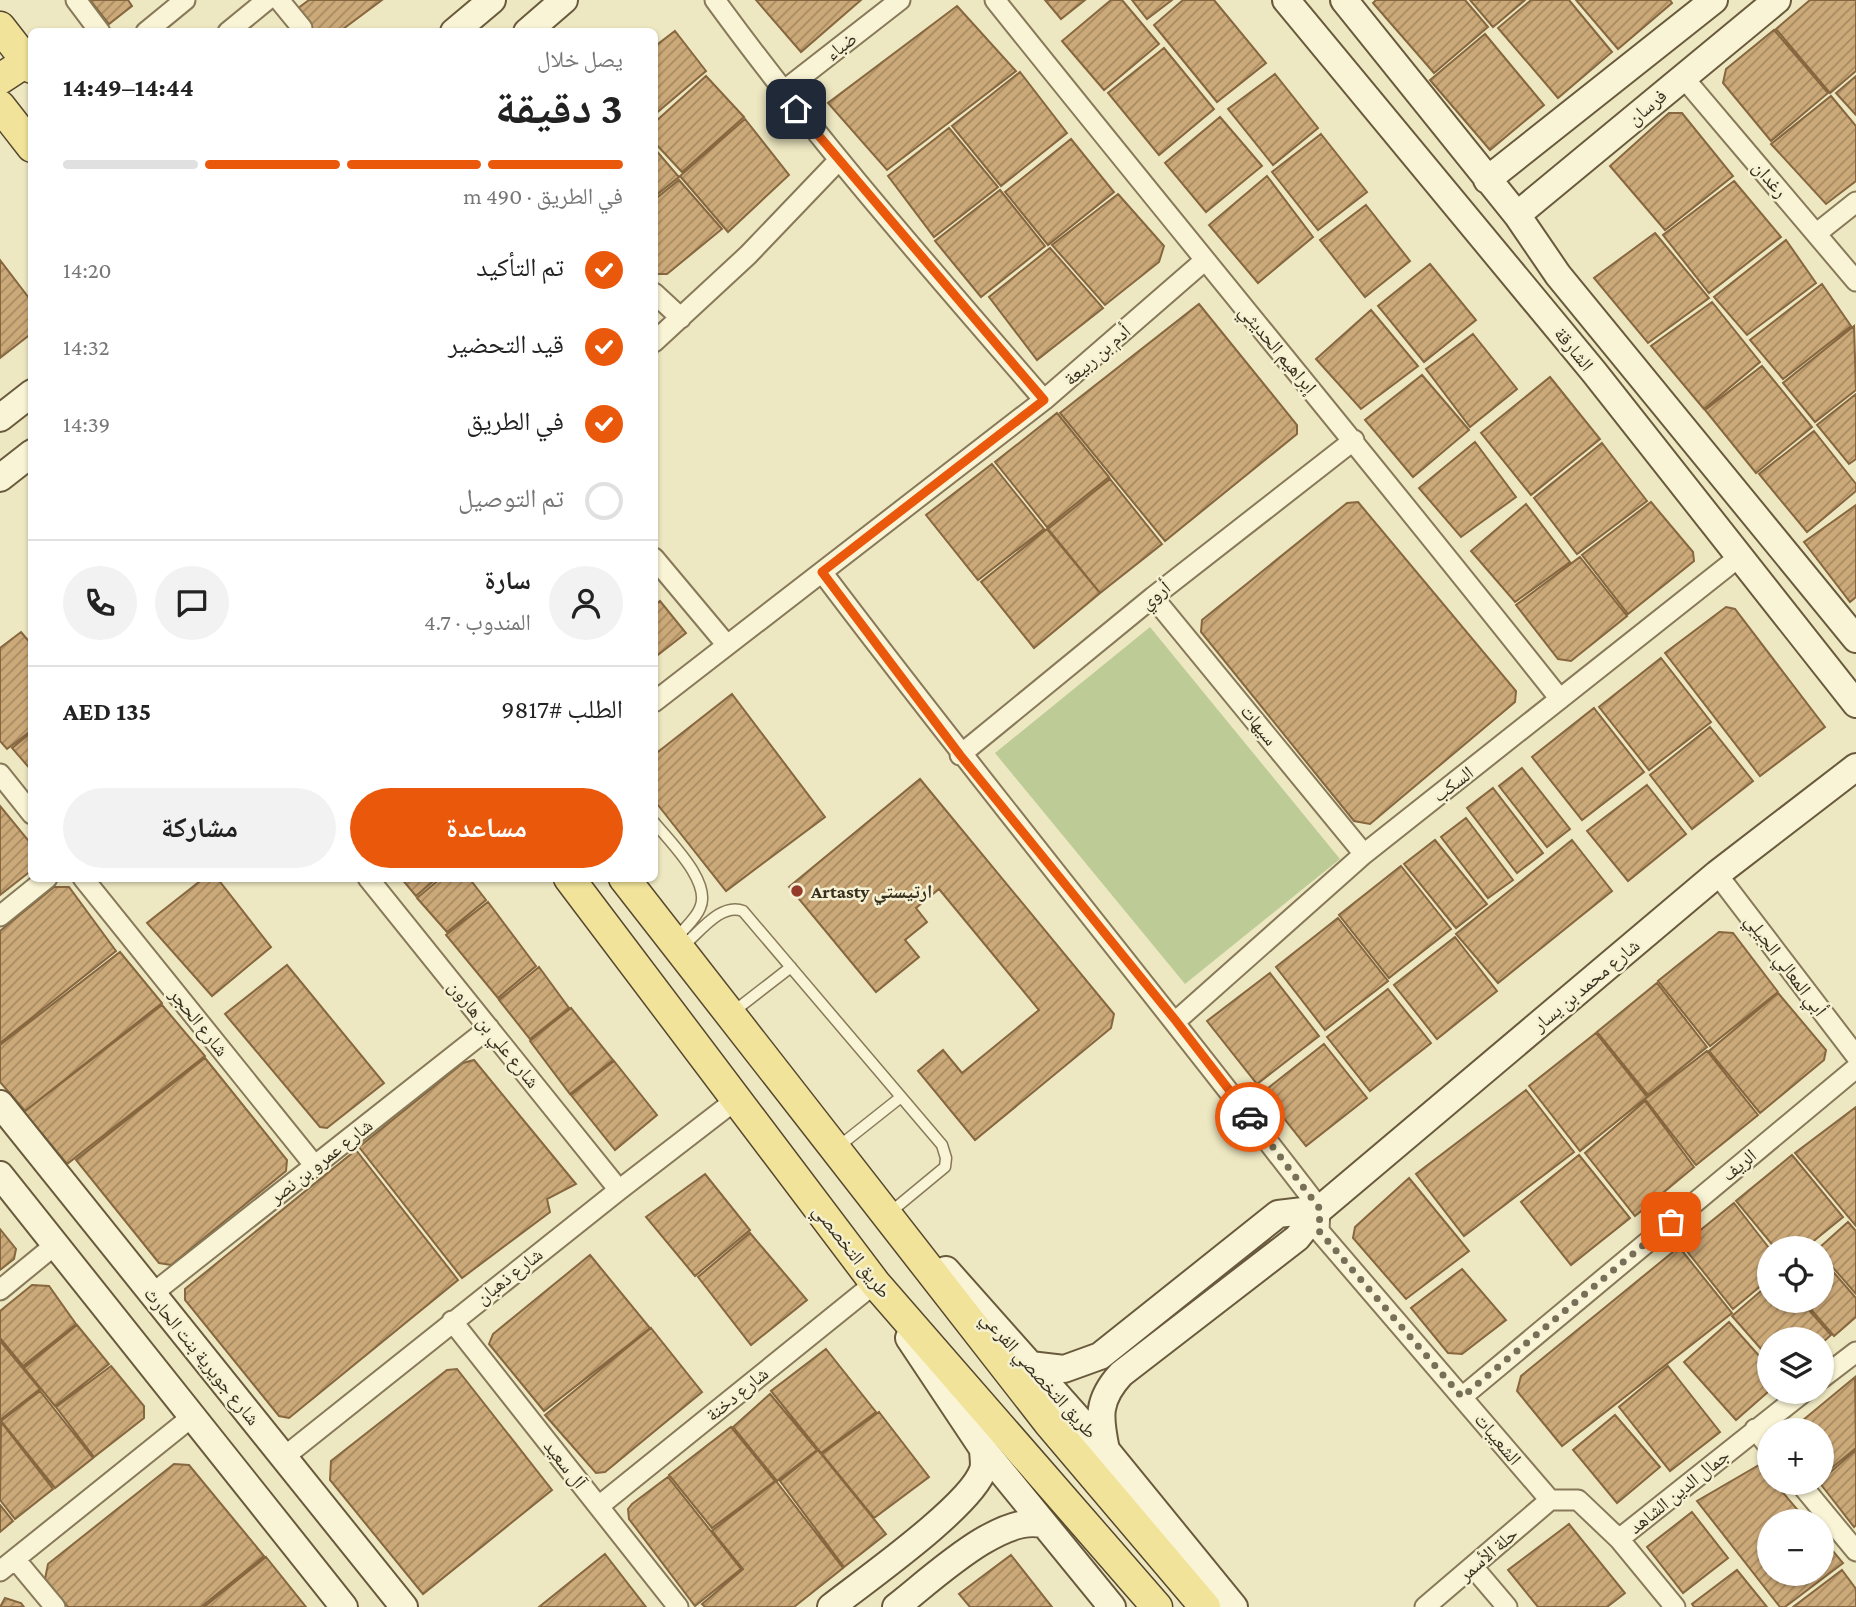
<!DOCTYPE html>
<html lang="ar">
<meta charset="utf-8">
<style>
:root{--surface:#fff;--page:#f2f2f2;--text:#222;--muted:#767676;--line:#e0e0e0;--accent:#ea580c}
body{margin:0;font-family:"Crimson Pro","Noto Naskh Arabic",serif;background:var(--page);color:var(--text);direction:rtl;height:100vh;display:flex;flex-direction:column;font-size:26px;white-space:nowrap}
*{box-sizing:border-box;margin:0}
p{font-size:23px;color:var(--muted)}
.icon{flex:none;width:38px;height:38px;fill:none;stroke:currentColor;stroke-width:2;stroke-linecap:round;stroke-linejoin:round}
.map{position:relative;flex:1;overflow:hidden;direction:ltr}
.details{position:absolute;left:28px;top:28px;width:630px;height:854px;display:flex;flex-direction:column;background:var(--surface);border-radius:10px;box-shadow:0 2px 5px #0004;direction:rtl}
.details>*{flex:none}
.tools{position:absolute;left:1757px;top:1236px;display:grid;gap:14px}
.tools a{display:grid;place-items:center;width:77px;height:77px;border-radius:50%;background:var(--surface);box-shadow:0 2px 5px #0004;font-size:35px}
.pin{position:absolute;display:grid;place-items:center;width:60px;height:60px;color:#fff;margin:-30px;border-radius:14px;box-shadow:0 4px 10px #0006}
.courier{position:absolute;display:grid;place-items:center;width:70px;height:70px;margin:-35px;border:5px solid #ea580c;border-radius:50%;background:#fff;color:#222;box-shadow:0 2px 9px #0007}
.summary em{font-style:normal;font-weight:700}
.summary div{display:flex;flex-direction:column-reverse}
.summary{display:flex;align-items:center;justify-content:space-between;height:119px;padding:0 35px}
h1{font-size:46px;font-weight:700;line-height:52px}
.bar{display:grid;grid-template-columns:repeat(4,1fr);gap:10px 7px;align-content:center;height:84px;padding:0 35px}
.bar i{height:9px;border-radius:5px;background:var(--line)}
.bar .on{background:var(--accent)}
.bar p{grid-column:span 4}
.line{display:flex;align-items:center;gap:18px;padding:0 35px;border-top:2px solid var(--line)}
.line div{flex:1}
.round{display:grid;place-items:center;flex:none;width:74px;height:74px;border-radius:37px;background:var(--page)}
ol{padding:0 35px;list-style:none}
li{display:flex;align-items:center;gap:21px;height:77px}
li p{margin-inline-start:auto}
li .icon{padding:7px;border-radius:50%;background:var(--accent);color:#fff;stroke-width:4}
li:last-child{color:var(--muted)}
li i{width:38px;height:38px;border:4px solid var(--line);border-radius:50%}
.button{display:flex;gap:14px;margin-top:auto;padding:14px 35px}
.button a{flex:1;height:80px;border-radius:42px;background:var(--accent);color:#fff;font-size:28px;font-weight:700;line-height:80px;text-align:center}
.button a+a{background:var(--page);color:var(--text)}
.map>svg:first-child{display:block}
</style>
<div class="map">
<svg width="1856" height="1607" viewBox="0 0 1856 1607">
<defs>
<pattern id="building-hatch" width="6" height="6" patternUnits="userSpaceOnUse" patternTransform="scale(1.75)"><rect width="6" height="6" fill="#cca978"/><path d="M-1 1l2-2M0 6l6-6M5 7l2-2" fill="none" stroke="#a68a62"/></pattern>
</defs>
<rect width="100%" height="100%" fill="#eee8c2"/>
<path fill="#bdcc96" d="M1150,627L1340,859L1185,984L995,753Z"/>
<path fill="url(#building-hatch)" stroke="#86673f" stroke-width="2" d="M90,0H128L132,6L109,24Z
M309,0H382L339,32H315L297,9Z
M756,0H861L801,52Z
M1045,0H1085L1061,19Z
M1111,0H1122L1159,44L1104,90L1062,41Z
M1132,0H1172L1147,19Z
M1183,0H1214L1266,63L1217,102L1154,25Z
M1376,0H1465L1488,27L1434,73L1373,3Z
M1470,0H1525L1493,27Z
M1531,0H1569L1612,52L1558,98L1498,28Z
M1576,0H1670L1672,3L1618,49Z
M1810,0H1856V71L1830,93L1776,29Z
M957,6L1016,71L887,170L828,103Z
M1774,30L1828,93L1771,141L1723,83L1726,69Z
M675,31L706,71L654,115V47Z
M1485,34L1544,105L1490,150L1430,80Z
M1164,48L1214,109L1159,155L1108,93Z
M1020,72L1067,133L1001,186L952,126Z
M1275,74L1318,128L1273,165L1228,109Z
M706,76L744,117L682,172L654,142V123Z
M1856,76V115L1836,93Z
M1831,96L1856,126V181L1826,204L1771,144Z
M1669,113H1682L1733,176L1665,230L1610,166Z
M1220,117L1262,166L1206,212L1165,163Z
M745,119L789,175L728,232L680,176Z
M949,128L998,187L934,237L888,176Z
M1321,134L1367,192L1318,230L1272,172Z
M1071,139L1114,192L1048,245L1005,192Z
M654,148L679,177L654,197Z
M1267,176L1313,237L1258,283L1209,225Z
M679,180L722,229L667,274H657L654,270V200Z
M1734,181L1781,237L1709,293L1663,235Z
M1000,190L1045,246L981,297L935,241Z
M1118,194L1164,246L1159,262L1105,305L1052,245Z
M1366,205L1410,261L1365,297L1320,240Z
M1655,233L1709,298L1648,343L1594,278Z
M1786,240L1816,283L1747,335L1714,297Z
M1050,248L1103,308L1037,360L989,297Z
M0,260L32,302V333L0,358Z
M1430,264L1476,320L1424,362L1378,306Z
M1822,284L1851,326L1783,379L1750,340Z
M1712,302L1760,362L1704,409L1651,346Z
M1199,304L1297,425V434L1165,541L1060,413Z
M1371,310L1418,366L1361,409L1316,359Z
M1854,326L1856,390L1815,422L1783,383Z
M1473,334L1517,389L1470,427L1426,369Z
M1762,366L1812,427L1756,473L1705,410Z
M1422,375L1469,430L1413,477L1365,420Z
M1550,377L1600,439L1531,495L1481,433Z
M1856,394V459L1849,464L1817,425Z
M1057,413L1109,477L1047,527L995,462Z
M1814,431L1856,484V491L1807,532L1759,474Z
M1475,442L1516,497L1461,537L1419,488Z
M1602,443L1647,501L1577,554L1534,498Z
M992,464L1044,529L978,580L926,515Z
M1110,479L1162,544L1100,593L1048,529Z
M1358,502L1516,691L1515,702L1370,824L1354,821L1201,632L1202,620L1347,503Z
M1651,502L1693,552L1694,561L1628,614L1582,555Z
M1526,504L1570,562L1515,602L1471,551Z
M1856,505V597L1850,602L1804,542Z
M1047,529L1100,593L1034,648L981,582Z
M1580,557L1627,616L1571,661L1558,659L1516,605Z
M660,601L686,633L654,658V606Z
M1726,607L1735,609L1825,727L1760,776L1665,653Z
M21,632L32,645V730L7,749L0,741V648Z
M1661,658L1711,722L1649,770L1599,707Z
M732,694L825,817L726,891L654,800V755Z
M1594,708L1644,772L1582,820L1532,757Z
M1710,727L1753,781L1692,829L1650,775Z
M32,732V771L12,748Z
M1522,768L1570,829L1547,847L1499,786Z
M920,779L1114,1014L1111,1028L975,1140L918,1071L943,1050L962,1073L1039,1010L939,889L916,908L927,922L905,940L919,957L876,992L789,887Z
M1647,785L1686,834L1628,881L1587,831Z
M1493,788L1543,853L1517,873L1467,808Z
M0,806L32,845V870L0,895Z
M1466,818L1513,880L1488,898L1441,837Z
M1435,840L1487,904L1456,928L1404,864Z
M1572,840L1612,891L1498,983L1456,934Z
M1401,866L1451,929L1389,978L1339,915Z
M204,878H217L271,947L212,996L147,923Z
M401,878H437L416,896Z
M441,878H469L486,900L447,932L417,898Z
M54,887H69L116,951L0,1043V931Z
M488,902L536,966L498,998L446,935Z
M1338,918L1388,981L1325,1030L1276,967Z
M1719,932L1733,933L1778,992L1710,1046L1658,981Z
M1455,937L1497,991L1437,1039L1394,985Z
M120,952L162,1003L25,1111L0,1082V1045Z
M287,965L384,1083L327,1128L320,1127L225,1014Z
M539,967L569,1008L530,1039L499,1000Z
M1270,973L1319,1036L1257,1084L1207,1021Z
M1657,983L1707,1047L1648,1095L1597,1032Z
M1388,989L1431,1043L1370,1091L1327,1037Z
M1778,993L1826,1050L1824,1060L1760,1113L1709,1051Z
M162,1005L205,1056L67,1164L24,1112Z
M571,1008L613,1060L570,1094L530,1041Z
M1596,1033L1647,1097L1580,1151L1529,1086Z
M1324,1044L1367,1098L1306,1146L1263,1092Z
M1707,1051L1758,1115L1696,1165L1645,1099Z
M205,1058L287,1160L286,1171L171,1265L159,1263L76,1160Z
M474,1060L576,1184L547,1199L550,1212L462,1278L359,1147L463,1063Z
M614,1061L657,1115L615,1150L571,1095Z
M1526,1090L1574,1152L1464,1236L1416,1174Z
M1645,1101L1694,1167L1635,1216L1585,1153Z
M1856,1107V1226L1795,1153Z
M356,1150L458,1280L289,1418L279,1416L185,1300V1289Z
M1579,1155L1630,1218L1571,1265L1521,1202Z
M1792,1155L1843,1217L1805,1248H1775L1736,1201Z
M705,1174L750,1230L695,1276L646,1217Z
M1409,1178L1469,1251L1406,1299L1353,1238L1355,1227Z
M1734,1203L1769,1248V1279L1733,1309L1682,1245Z
M1848,1222L1856,1231V1294L1822,1255V1248H1819Z
M0,1229L16,1249L14,1259L0,1270Z
M750,1233L807,1300L751,1345L698,1277Z
M1679,1247L1732,1313L1562,1446L1517,1391L1521,1376Z
M590,1255L650,1328L544,1411L489,1344L493,1334Z
M1822,1259L1856,1298V1317L1834,1336L1803,1300H1822Z
M1462,1269L1506,1320L1462,1354L1448,1353L1411,1308Z
M1769,1284V1300H1800L1831,1335L1822,1343V1339H1769V1358L1732,1316Z
M32,1285L49,1286L76,1324L23,1366L0,1338V1311Z
M1729,1322L1769,1367V1391L1736,1420L1684,1362Z
M77,1325L109,1364L55,1406L24,1368Z
M651,1328L702,1392L605,1472L596,1473L545,1415Z
M0,1341L40,1389L0,1420Z
M826,1349L876,1412L821,1453L771,1391Z
M111,1366L144,1406V1418L94,1457L56,1407Z
M1668,1366L1720,1432L1670,1471L1619,1407Z
M457,1369L552,1490L423,1594L330,1480L331,1461L447,1370Z
M1855,1377L1856,1448L1823,1475L1822,1430H1791Z
M40,1391L93,1458L55,1488L1,1421Z
M770,1394L817,1450L777,1481L733,1427Z
M879,1412L929,1477L874,1518L822,1454Z
M1615,1415L1660,1467L1617,1503L1573,1450Z
M1,1422L53,1489L15,1519L0,1500Z
M731,1427L775,1481L712,1528L669,1475Z
M818,1450L886,1534L844,1567L780,1481Z
M1856,1450V1525L1854,1527L1819,1482Z
M174,1464L189,1465L264,1556L201,1607H68L45,1579L48,1564Z
M1759,1465L1769,1477V1482H1774L1807,1521H1769V1573H1822V1538L1843,1563L1785,1607H1780L1697,1501Z
M668,1477L741,1569L695,1606L629,1519L628,1509L632,1504Z
M776,1481L843,1568L794,1607H705L702,1604L743,1569L712,1531Z
M0,1505L13,1521L0,1532Z
M1692,1512L1728,1558L1683,1593L1647,1547Z
M1569,1524L1625,1593L1607,1607H1538L1508,1570Z
M605,1554L646,1607H539Z
M1011,1555L1052,1607H970L959,1594Z
M266,1557L306,1607H204Z
M1737,1570L1767,1607H1694L1692,1604Z
M1842,1570L1856,1589V1607H1793Z
M5,1598L21,1603L24,1607H0Z"/>
<g fill="none" stroke-linecap="round" stroke-linejoin="round">
<g stroke="#877959" stroke-width="13">
<path id="lane" d="M654,822C670,842 712,882 700,908C696,919 683,929 676,939
M683,946C699,933 721,902 743,911L942,1145L946,1158L945,1167L893,1210
M733,1012L791,967
M838,1147L901,1097"/>
</g>
<g stroke="#877959" stroke-width="23">
<path id="street" d="M76,0L100,32
M279,0L302,28
M715,0C817,140 931,269 1044,400
M995,0C1182,234 1374,464 1560,699
M146,32L185,0
M228,32L267,0
M1683,77L1856,281
M782,92L900,0
M1817,233L1856,202
M654,293L681,318
M654,342L748,255L838,161
M654,558L726,644
M822,572C984,787 1156,995 1320,1209L1319,1231L1550,1500H1578L1619,1539L1675,1607
M1153,597L1364,854
M654,702L1044,400L1204,261
M960,755L1153,597L1354,440
M0,774L32,814
M1717,874L1856,1056
M83,878L315,1166
M368,878L619,1190
M0,916L47,878
M1176,1021L1364,854L1739,557
M0,1290L55,1245
M152,1294L489,1028
M452,1321L678,1607
M1822,1378L1856,1352
M1462,1397L1856,1068
M1755,1429L1769,1447
M284,1457L619,1190L737,1099
M1799,1482L1856,1551
M599,1506L875,1283
M1619,1539L1805,1391
M15,1559L55,1607
M1473,1567L1507,1607
M0,1571L193,1416
M1425,1607L1550,1500"/>
</g>
<g stroke="#695a3d" stroke-width="30">
<path id="secondary" d="M1286,0L1594,372L1856,704
M1344,0L1517,215L1558,275L1856,639
M454,32L492,0
M527,32L564,0
M1487,180L1714,0
M1517,215L1777,0
M0,418L32,393
M0,478L32,453
M0,1104L404,1607
M0,1175L344,1607
M946,1270L1106,1450L1234,1607
M909,1338L983,1449L1112,1607
M1030,1365L1064,1369L1100,1356L1278,1214L1320,1209L1717,874L1856,767
M1106,1450C1099,1417 1097,1400 1121,1374L1297,1238L1320,1209
M831,1607C864,1581 971,1506 983,1470C985,1464 983,1455 983,1449
M896,1607C930,1581 1002,1511 1045,1525"/>
</g>
<g stroke="#55472e" stroke-width="33">
<path id="primary" d="M0,27L32,68
M0,79L26,62
M0,106L32,147
M569,878L875,1283L1157,1607
M624,878L1049,1423L1205,1607"/>
</g>
<use href="#lane" stroke="#f9f4d5" stroke-width="10"/>
<use href="#street" stroke="#f9f4d5" stroke-width="19"/>
<use href="#secondary" stroke="#f9f4d5" stroke-width="26"/>
<use href="#primary" stroke="#f1e49a" stroke-width="30"/>
</g>
<g fill="none" stroke-linecap="round" stroke-linejoin="round">
<path stroke="#776f57" stroke-width="7" stroke-dasharray="0 12.6" d="M1250,1117L1320,1209L1319,1231L1462,1397L1671,1222"/>
<path stroke="#ea580c" stroke-width="9" d="M796,109L1044,400L822,572L960,755L1176,1021L1250,1117"/>
</g>
<circle fill="#963b2a" stroke="#f5f1d2" stroke-width="2.5" cx="797" cy="891" r="7"/>
<g text-anchor="middle" dominant-baseline="central" stroke-width="5" stroke-linejoin="round" paint-order="stroke">
<g font-size="19" fill="#372e1d" stroke="#f5f1d2">
<text transform="translate(841 46) rotate(-38)">ضباء</text>
<text transform="translate(1647 107) rotate(-40)">فرسان</text>
<text transform="translate(1770 179) rotate(49)">رغدان</text>
<text transform="translate(1278 349) rotate(50)">إبراهيم الحديثي</text>
<text transform="translate(1574 349) rotate(51)">الشارقة</text>
<text transform="translate(1097 355) rotate(-41)">أدم بن ربيعة</text>
<text transform="translate(1155 595) rotate(-39)">أروي</text>
<text transform="translate(1259 725) rotate(51)">سيهات</text>
<text transform="translate(1453 784) rotate(-38)">السكب</text>
<text transform="translate(1786 965) rotate(53)">أبي المعالي الجيلي</text>
<text transform="translate(1586 985) rotate(-40)">شارع محمد بن يسار</text>
<text transform="translate(199 1022) rotate(51)">شارع الحجر</text>
<text transform="translate(494 1034) rotate(51)">شارع علي بن هارون</text>
<text transform="translate(321 1161) rotate(-38)">شارع عمرو بن نصر</text>
<text transform="translate(1739 1165) rotate(-40)">الريف</text>
<text transform="translate(852 1251) rotate(52)">طريق التخصصي</text>
<text transform="translate(509 1276) rotate(-38)">شارع ذهبان</text>
<text transform="translate(202 1356) rotate(51)">شارع جويرية بنت الحارث</text>
<text transform="translate(1039 1375) rotate(48)">طريق التخصصي الفرعي</text>
<text transform="translate(737 1394) rotate(-39)">شارع دخنة</text>
<text transform="translate(1498 1439) rotate(50)">الشعيبات</text>
<text transform="translate(565 1464) rotate(52)">آل سعيد</text>
<text transform="translate(1679 1491) rotate(-39)">جمال الدين الشاهد</text>
<text transform="translate(1488 1554) rotate(-41)">حلة الأسمر</text>
</g>
<g font-size="19" font-weight="bold" fill="#372e1d" stroke="#f5f1d2" text-anchor="start">
<text x="811" y="891">Artasty ارتيستي</text>
</g>
</g>
</svg>
<div class="tools">
<a><svg class="icon" aria-label="locate" viewBox="0 0 24 24"><circle cx="12" cy="12" r="6"/><path d="M12 2v4M12 18v4M2 12h4M18 12h4"/></svg></a>
<a><svg class="icon" aria-label="layers" viewBox="0 0 24 24"><path d="M12 4l9 5-9 5-9-5zM3 14l9 5 9-5"/></svg></a>
<a>+</a>
<a>−</a>
</div>
<div class="pin" style="left:1671px;top:1222px;background:#ea580c"><svg class="icon" aria-label="bag" viewBox="0 0 24 24"><path d="M5 8h14l-1 12H6zM9 8a3 3 0 0 1 6 0"/></svg></div>
<div class="pin" style="left:796px;top:109px;background:#1f2937"><svg class="icon" aria-label="home" viewBox="0 0 24 24"><path d="M3 11l9-7 9 7M6 9v11h12V9"/></svg></div>
<div class="courier" style="left:1250px;top:1117px"><svg class="icon" aria-label="car" viewBox="0 0 24 24"><path d="M5 17H2v-5l4-1 3-4h7l3 4 3 1v5h-3M9 17h6M6 11h13"/><circle cx="7" cy="17" r="2"/><circle cx="17" cy="17" r="2"/></svg></div>
<section class="details">
<div class="summary"><div><h1>3 دقيقة</h1><p>يصل خلال</p></div><em>14:44–14:49</em></div>
<div class="bar"><i class="on"></i><i class="on"></i><i class="on"></i><i></i><p>في الطريق · 490 m</p></div>
<ol>
<li><svg class="icon" aria-label="check" viewBox="0 0 24 24"><path d="M5 12l5 5 9-10"/></svg>تم التأكيد<p>14:20</p></li>
<li><svg class="icon" aria-label="check" viewBox="0 0 24 24"><path d="M5 12l5 5 9-10"/></svg>قيد التحضير<p>14:32</p></li>
<li><svg class="icon" aria-label="check" viewBox="0 0 24 24"><path d="M5 12l5 5 9-10"/></svg>في الطريق<p>14:39</p></li>
<li><i></i>تم التوصيل</li>
</ol>
<div class="line" style="height:126px"><a class="round"><svg class="icon" aria-label="person" viewBox="0 0 24 24"><circle cx="12" cy="8" r="4"/><path d="M4 21q1-7 8-7t8 7"/></svg></a><div><b>سارة</b><p>المندوب · 4.7</p></div><a class="round"><svg class="icon" aria-label="chat" viewBox="0 0 24 24"><path d="M4 5h16v11H9l-5 4z"/></svg></a><a class="round"><svg class="icon" aria-label="phone" viewBox="0 0 24 24"><path d="M5 4h4l2 5-3 2q2 4 5 5l2-3 5 2v4C11 20 4 13 5 4z"/></svg></a></div>
<div class="line" style="height:91px"><div>الطلب #9817</div><b>AED 135</b></div>
<div class="button"><a>مساعدة</a><a>مشاركة</a></div>
</section>
</div>
